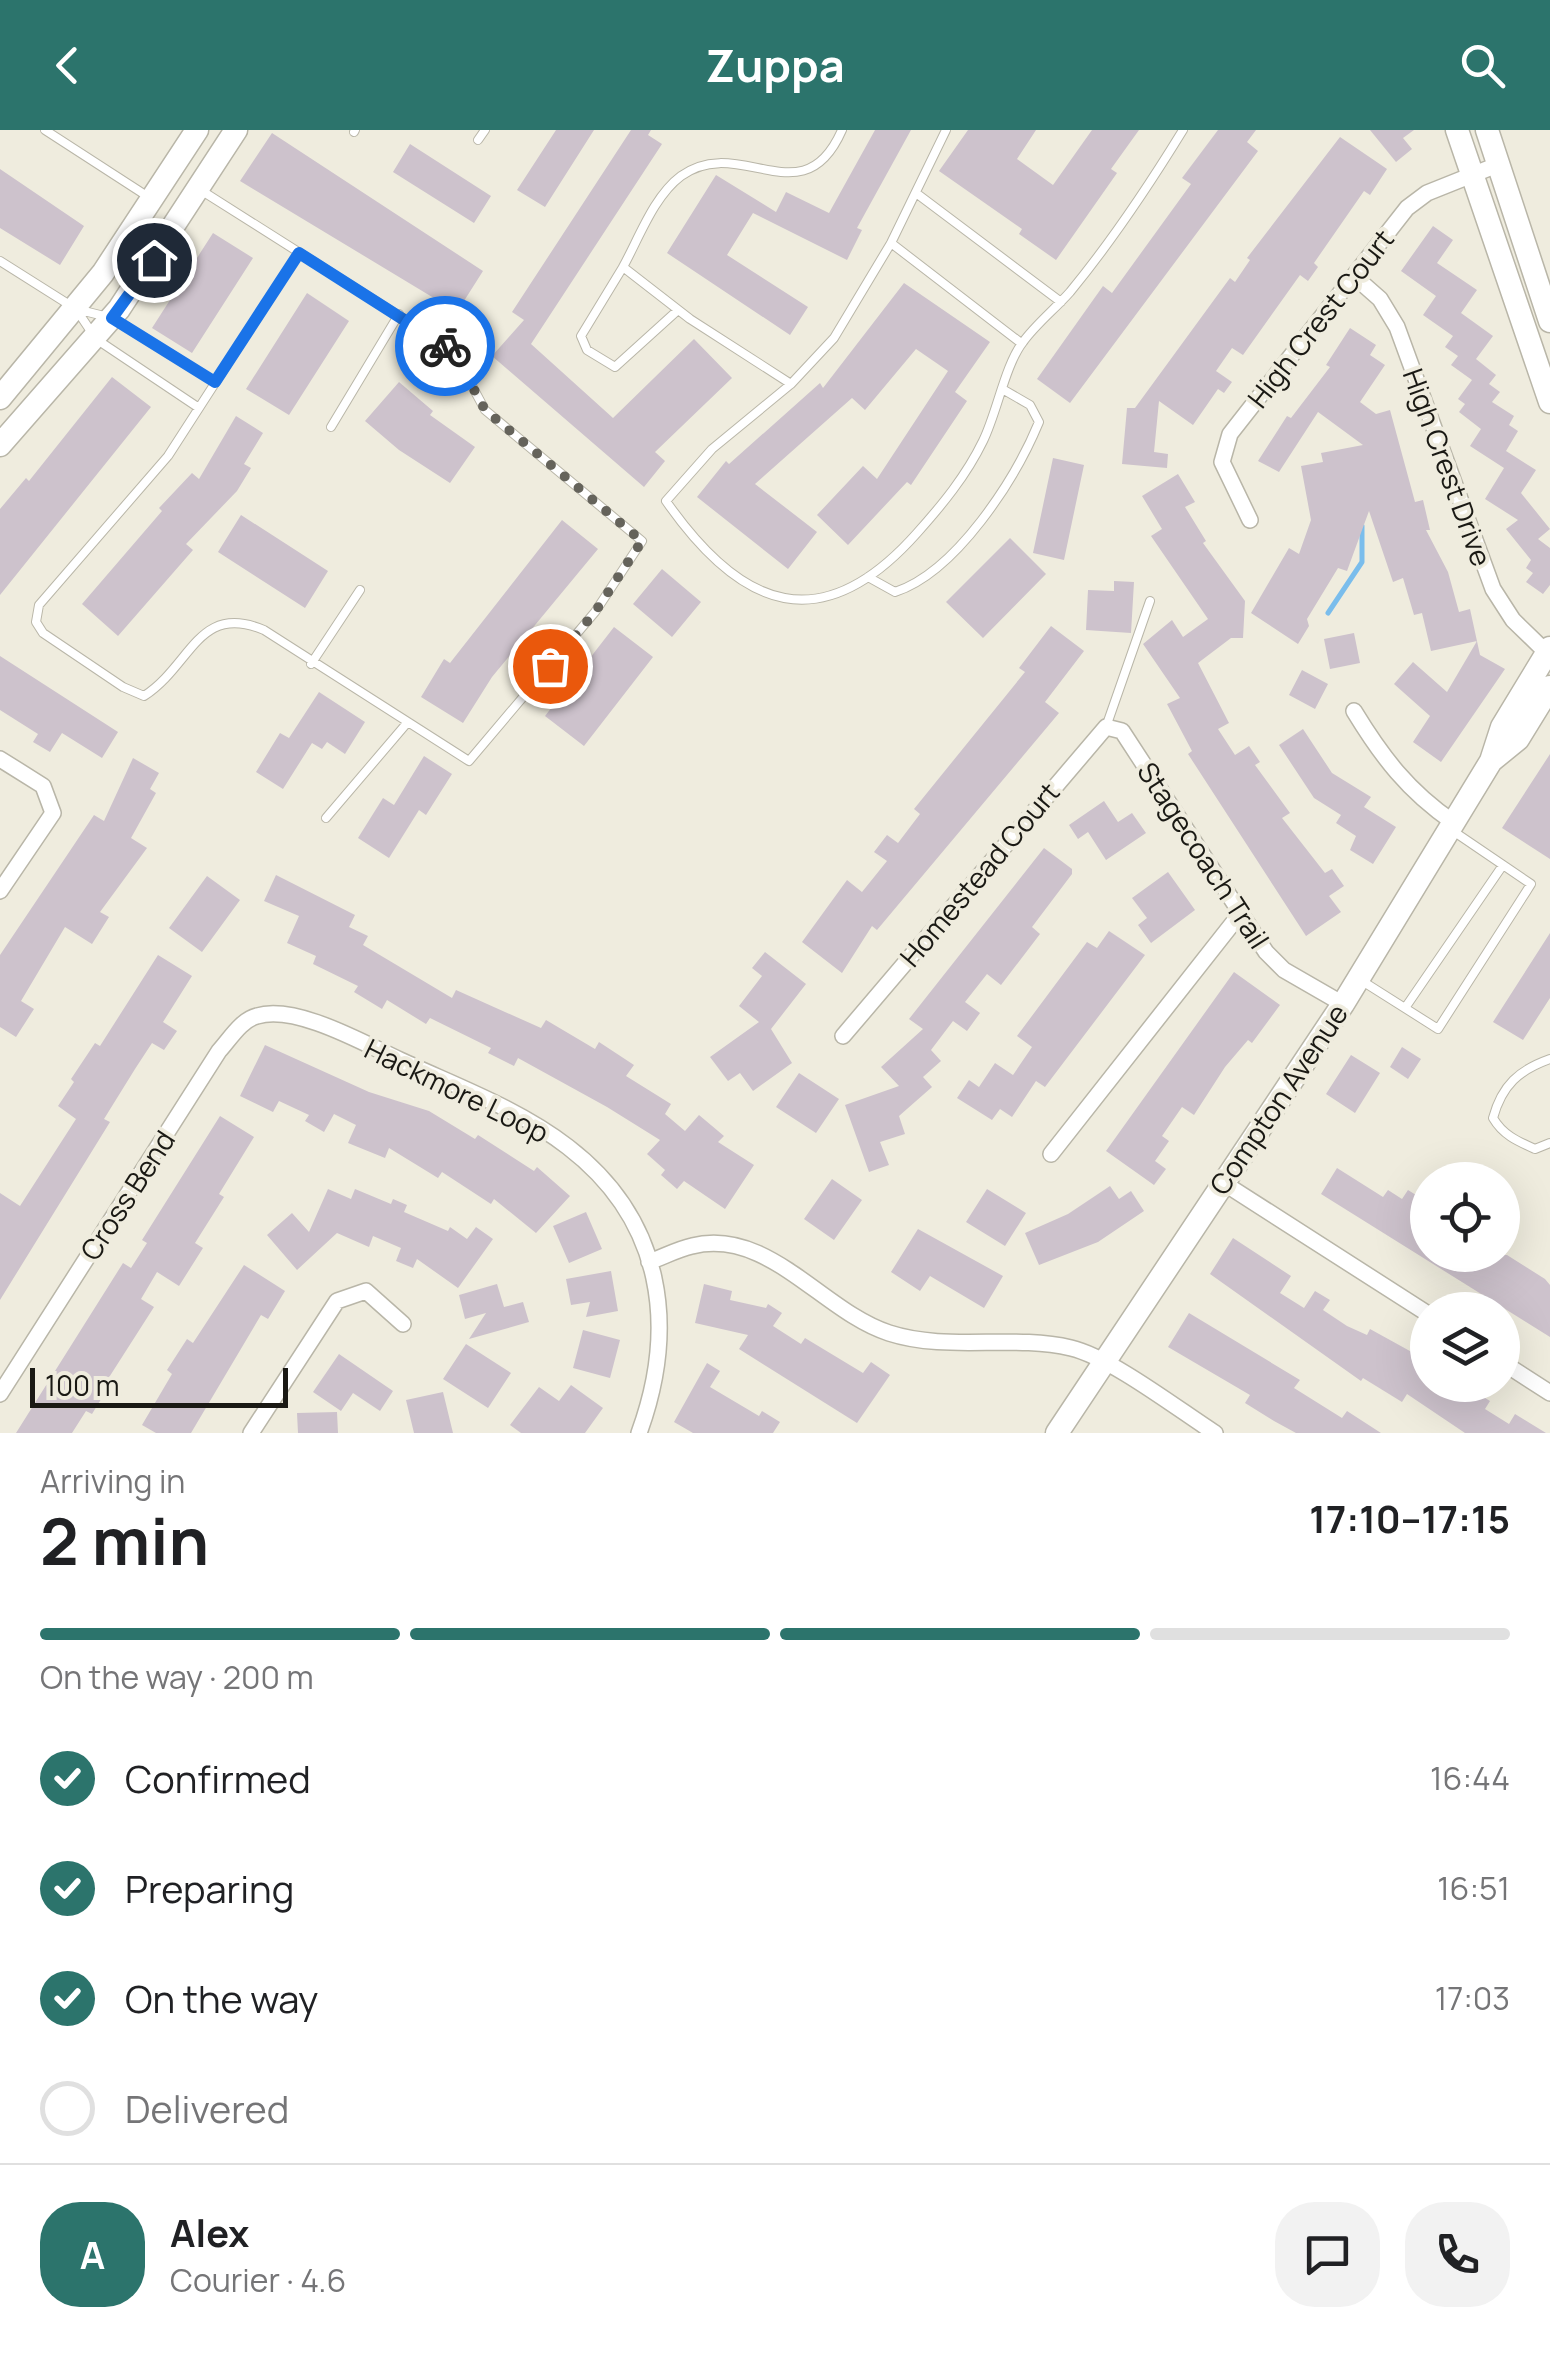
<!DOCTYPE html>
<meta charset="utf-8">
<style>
:root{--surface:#fff;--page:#f2f2f2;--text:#202124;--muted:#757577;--line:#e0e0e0;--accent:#2c746c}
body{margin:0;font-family:Manrope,sans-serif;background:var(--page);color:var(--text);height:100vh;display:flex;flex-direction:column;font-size:38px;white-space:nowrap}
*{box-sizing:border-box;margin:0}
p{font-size:32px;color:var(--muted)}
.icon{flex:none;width:55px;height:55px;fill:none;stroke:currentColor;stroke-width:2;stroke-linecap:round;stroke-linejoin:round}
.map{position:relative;height:1303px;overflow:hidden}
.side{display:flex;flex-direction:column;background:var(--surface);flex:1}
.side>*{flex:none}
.buttons{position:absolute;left:1410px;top:1032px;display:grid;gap:20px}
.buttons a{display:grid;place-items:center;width:110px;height:110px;border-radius:50%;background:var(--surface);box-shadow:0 10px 40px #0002;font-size:50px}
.scale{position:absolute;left:30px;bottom:25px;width:258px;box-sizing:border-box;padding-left:10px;border:5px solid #1a1914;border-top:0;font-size:28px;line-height:35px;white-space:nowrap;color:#1a1914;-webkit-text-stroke:8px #efecde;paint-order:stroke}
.pin{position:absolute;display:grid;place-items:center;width:85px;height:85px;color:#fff;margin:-42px;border:5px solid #fff;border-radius:50%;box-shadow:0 2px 10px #0007}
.courier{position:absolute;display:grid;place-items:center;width:100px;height:100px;margin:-50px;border:8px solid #1a73e8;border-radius:50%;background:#fff;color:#222;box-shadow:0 2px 12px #0007}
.summary em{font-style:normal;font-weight:700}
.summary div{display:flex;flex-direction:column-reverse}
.summary{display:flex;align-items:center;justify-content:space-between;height:170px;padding:0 40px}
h1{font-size:65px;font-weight:700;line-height:75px}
.bar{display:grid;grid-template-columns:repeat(4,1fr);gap:15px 10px;align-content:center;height:120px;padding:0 40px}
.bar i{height:12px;border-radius:8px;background:var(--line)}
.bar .current{background:var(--accent)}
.bar p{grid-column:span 4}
.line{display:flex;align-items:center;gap:25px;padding:0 40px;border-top:2px solid var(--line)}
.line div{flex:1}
.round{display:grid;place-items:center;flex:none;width:105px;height:105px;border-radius:40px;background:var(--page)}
ol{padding:0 40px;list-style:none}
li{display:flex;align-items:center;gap:30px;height:110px}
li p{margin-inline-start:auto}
li .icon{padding:10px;border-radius:50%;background:var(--accent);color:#fff;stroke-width:4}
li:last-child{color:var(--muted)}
li i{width:55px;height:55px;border:5px solid var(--line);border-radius:50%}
header{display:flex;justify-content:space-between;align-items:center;height:130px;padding:0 40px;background:var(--accent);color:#fff;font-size:45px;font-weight:700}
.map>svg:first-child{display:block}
</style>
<header><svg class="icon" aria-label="back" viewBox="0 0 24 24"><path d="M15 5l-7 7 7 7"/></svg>Zuppa<svg class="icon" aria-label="search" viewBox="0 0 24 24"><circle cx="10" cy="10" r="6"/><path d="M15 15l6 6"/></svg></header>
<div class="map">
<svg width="1550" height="1303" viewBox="0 0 1550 1303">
<rect width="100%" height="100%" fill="#efecde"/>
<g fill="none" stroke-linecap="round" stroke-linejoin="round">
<path stroke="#7abdec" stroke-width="5" d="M1328,483L1362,432V396"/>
</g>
<path fill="#cdc2cc" d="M556,0H594L545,77L517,60Z
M631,0H651L648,5L662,14L531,214L613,288L694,209L732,248L655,322L665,331L644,357L492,226L524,190L512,182Z
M875,0H911L857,98L862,100L847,130L753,83L727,125L808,177L790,205L667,123L716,45L776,82L786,62L829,83Z
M968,0H1036L1017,29L1053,55L1092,0H1139L1111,39L1117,43L1056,130L1019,104L1022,99L939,41Z
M1218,0H1256L1247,12L1258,21L1070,273L1037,249L1103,156L1112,163L1191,54L1182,48Z
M1370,0H1414L1403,8L1412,19L1396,32Z
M272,3L483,141L457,182L240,51Z
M1340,7L1387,39L1370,65L1364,61L1314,133L1318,137L1308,151L1300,145L1243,225L1232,218L1216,241L1232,252L1224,263L1218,259L1193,295L1159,271L1154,322L1168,324L1167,338L1122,334L1127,278H1135L1230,148L1235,152L1250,130L1247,128Z
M410,14L491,66L474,93L393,42Z
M0,39L84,96L60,135L0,98Z
M1433,96L1453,110L1437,133L1477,160L1461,183L1493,206L1476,229L1496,245L1489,254L1500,262L1492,272L1514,286L1509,295L1518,301L1506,321L1536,340L1521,363L1550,399L1538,409L1550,418V455L1543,464L1526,452L1533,443L1526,438L1531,430L1506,399L1518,390L1485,369L1504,338L1470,316L1481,299L1459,282L1465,274L1458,269L1472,250L1451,235L1458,226L1445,217L1453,206L1423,185L1436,166L1401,141Z
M213,103L253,128L192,223L152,198Z
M904,153L990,212L955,262L967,271L911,355L907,352L848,415L817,385L863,336L877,349L948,241L916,219L865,280L852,268L755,354L817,402L788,439L697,367L726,331L729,334L820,253L823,258Z
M307,163L349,191L289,285L246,259Z
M1350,198L1376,215L1370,225L1385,235L1360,272L1376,284L1390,280L1415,372L1423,370L1430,400H1426L1448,442L1459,482L1470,479L1480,525L1505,539L1441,632L1413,612L1430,586L1394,554L1413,532L1447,562L1477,511L1431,521L1422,483L1414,485L1403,448L1393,452L1369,381L1347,441L1338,438L1307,489L1309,496L1298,514L1251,483L1289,418L1299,424L1311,390L1301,336L1323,332L1321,323L1363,315L1318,282L1279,342L1258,331L1287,286L1291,288L1330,237L1326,235Z
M112,247L151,277L0,465V379L26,348L29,351Z
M399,252L433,281L430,285L475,317L450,353L399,320L365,291Z
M236,286L263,303L244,334L251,338L237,361L186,414L193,420L118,506L82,474L162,381L159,378L192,343L199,349Z
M1053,328L1084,335L1064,430L1033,423Z
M1178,344L1195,372L1185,377L1206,411L1203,413L1245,471L1243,508H1231L1198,533L1229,593L1218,599L1235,625L1249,616L1260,632L1255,635L1290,683L1282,688L1325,743L1332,739L1344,756L1329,766L1341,782L1306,806L1188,624L1192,621L1167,574L1180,568L1143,514L1172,490L1183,507L1208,489L1151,406L1162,399L1142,366Z
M241,385L328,441L305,478L218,422Z
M562,390L598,419L492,547L463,593L421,567L444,529L450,533Z
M1010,408L1046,444L983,508L946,472Z
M662,439L701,472L672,507L633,474Z
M1114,451L1134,452L1131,503L1086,500L1088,460L1114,461Z
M1051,496L1084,521L1045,572L1059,583L877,800L872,796L842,843L802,812L847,750L862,762L887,731L874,722L887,705L898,713L920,684L914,679L1025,542L1019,538Z
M614,497L653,527L584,616L545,586Z
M1354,503L1360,533L1330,539L1324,509Z
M0,526L118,602L102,628L62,603L50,622L33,612L38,604L0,580Z
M1302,540L1328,554L1315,579L1289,565Z
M319,562L365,592L345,624L327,612L322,619L312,613L283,659L256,642L280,603L289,608Z
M1303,599L1332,643L1371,667L1364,677L1396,697L1373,734L1350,720L1356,706L1336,693L1341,685L1314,668L1279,615Z
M1550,624V729L1502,698Z
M424,626L452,644L426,685L419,680L389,728L358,708L383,668L394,675Z
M133,628L159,643L150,659L156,663L131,708L147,718L100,782L109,787L92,814L65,797L21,871L34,879L16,907L0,897V825L94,685L104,691Z
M1104,671L1118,692L1132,683L1146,703L1106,730L1088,702L1078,709L1069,695Z
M1044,718L1072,739V744L1032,797L1040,804L1001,855L987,844L965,872L980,883L967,901L953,891L931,920L941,931L923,947L932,957L899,986L905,1004L880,1012L889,1035L869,1042L845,975L899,956L881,937L923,899L909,889Z
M1168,742L1195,780L1151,813L1138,795L1147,788L1132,768Z
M276,745L355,785L349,797L368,806L363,815L452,868L456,860L541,898L546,890L595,919L599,912L634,935L626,946L671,974L665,984L685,1001L699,985L724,1006L718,1012L754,1035L725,1079L684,1051L677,1059L661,1045L665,1040L647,1024L660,1010L607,977L518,928L514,936L488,923L491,918L430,888L426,894L387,870L382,879L354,862L358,856L313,834L316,826L287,813L299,786L264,771Z
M207,746L240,770L202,822L169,798Z
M1109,801L1145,825L1045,957L1036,951L1012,987L1000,979L992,990L957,968L969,950L979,957L995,933L1013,945L1032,917L1017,906L1087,812L1097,818Z
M1550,803V868L1523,910L1493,892Z
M765,822L806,854L771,899L792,933L753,961L740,943L728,951L710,927L759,892L739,876L762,846L752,838Z
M158,825L192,846L163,892L177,901L164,920L152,913L135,939L104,989L110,992L0,1170V1063L20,1076L76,989L58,976L74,952L71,949L95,913L100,916Z
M1234,842L1280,875L1252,913L1248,910L1225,937L1194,985L1182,977L1162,1006L1169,1011L1155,1031L1166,1039L1154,1055L1106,1021Z
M265,915L369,962L429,981L475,1009L478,1005L534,1041L537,1037L570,1066L536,1103L494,1069L491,1074L442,1042L438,1048L389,1018L385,1028L348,1013L356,995L334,984L324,1002L305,991L309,985L279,971L273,982L240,966Z
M1402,917L1421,929L1408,949L1390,937Z
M1351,925L1380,943L1355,983L1326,964Z
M799,943L839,969L816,1003L776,977Z
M220,986L254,1007L219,1064L224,1067L195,1113L203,1118L179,1156L157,1142L141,1169L154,1177L99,1263L103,1266L92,1284L86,1281L72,1303H16L123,1133L131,1138L147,1113L142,1110Z
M1337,1038L1383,1067L1388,1060L1402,1069L1408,1060L1424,1070L1421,1075L1428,1080V1125H1507L1545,1149L1550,1155V1207L1321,1064Z
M832,1049L862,1070L834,1110L804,1089Z
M1110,1056L1119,1069L1131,1061L1144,1081L1098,1112L1039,1135L1025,1103L1068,1084Z
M328,1059L351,1069L355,1059L391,1074L393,1069L407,1075L404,1082L448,1101L450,1097L467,1109L476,1097L493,1109L458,1158L417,1129L413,1138L396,1131L401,1118L373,1106L369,1117L337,1103L297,1140L267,1105L292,1083L309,1102Z
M987,1059L1026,1083L1005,1116L966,1092Z
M586,1082L602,1119L569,1133L553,1096Z
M918,1099L1003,1146L984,1178L930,1146L920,1161L891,1142Z
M1233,1108L1291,1146L1280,1163L1304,1178L1315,1161L1330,1170L1323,1180L1347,1196L1367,1205L1370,1199L1428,1231V1255H1464L1490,1271L1485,1279L1509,1294L1515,1284L1546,1303H1465L1407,1264L1402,1272L1363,1248L1361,1251L1210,1144Z
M244,1135L285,1161L268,1189L261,1185L191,1303H156L142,1295L172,1244L167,1240L187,1209L193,1213Z
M611,1141L618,1181L586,1187L590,1172L571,1175L566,1149Z
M497,1154L504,1177L523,1172L529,1192L469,1209L486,1183L465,1189L459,1165Z
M704,1154L732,1161L730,1170L766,1178L768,1174L782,1183L773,1196L801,1214L805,1208L863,1243L871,1232L890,1245L857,1293L739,1219L748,1205L695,1193Z
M1189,1183L1300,1250L1294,1258L1342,1288L1347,1281L1381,1303H1296L1274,1291L1245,1273L1250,1265L1168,1217Z
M583,1200L620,1210L610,1248L573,1238Z
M466,1214L511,1243L488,1278L443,1249Z
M339,1224L393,1261L380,1281L353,1263L341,1281L313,1262Z
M707,1233L720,1241L710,1257L759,1286L762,1281L780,1292L773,1303H693L674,1292Z
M571,1255L603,1278L585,1303H521L510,1295L539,1257L559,1271Z
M443,1262L453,1303H414L406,1270Z
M337,1282L338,1303H298L297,1283Z"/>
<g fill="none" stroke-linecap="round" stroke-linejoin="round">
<g stroke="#b9b6a8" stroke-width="10">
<path id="lane" d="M45,0L150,68
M946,0L891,113L834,208L791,254L712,319L666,371C742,480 822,510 917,403C942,375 966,346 983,311C997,283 1005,235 1023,212C1036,194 1055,179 1070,162C1112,111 1148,57 1183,0
M354,2L355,0
M478,10L485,0
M199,59L442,213L456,226L485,280L642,411L595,482L469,631L264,500C198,472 192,535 144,566L123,557L43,503L36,492L39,475L168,326L299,123
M916,63L1061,172
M891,113L1021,213
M0,131L76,179L112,188L215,252
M623,137L581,206L587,220L615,237L678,180
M76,179L96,209L199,278
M791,254L690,189L623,137C639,108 654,66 681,46C740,3 803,89 842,0
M331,297L399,184
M868,447L895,462C956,442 1015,350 1039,292L1030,275L1004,260
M311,534L360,460
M1106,597L1150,471
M326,688L407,593
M1359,849L1438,899L1526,762L1531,754L1453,701
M1405,878L1503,735
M1550,929C1519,940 1502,955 1493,988C1503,1005 1517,1011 1535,1019L1550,1013"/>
</g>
<g stroke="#b9b6a8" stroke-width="18">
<path id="street" d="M1355,147L1380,169L1397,197L1493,459L1513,490L1546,522
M1250,390L1222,332L1230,304L1407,78L1427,63L1497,35
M1354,581C1382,627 1408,661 1453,692
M0,629L43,656L53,683L0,761
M843,906L1106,597L1122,601L1266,822L1284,840L1343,874
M1051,1024L1240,784
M1222,1052L1428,1184
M649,1132C663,1127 678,1119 692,1116C768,1097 823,1182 889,1203C948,1222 1011,1204 1071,1218C1110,1227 1179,1280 1215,1303
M1502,1232L1550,1263
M0,1264L219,921C230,909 241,890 257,886C296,874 365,914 400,930C456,956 519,979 568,1017C663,1090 678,1196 639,1303
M251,1303L337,1171L366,1161L403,1194"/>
</g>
<g stroke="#b9b6a8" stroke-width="25">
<path id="secondary" d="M1457,0L1550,272
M1487,0L1550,191
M0,268L103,143L197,0
M0,315L119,179L236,0
M1491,631L1518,609L1550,557
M1057,1303L1343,874L1491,631L1502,597L1550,518"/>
</g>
<use href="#lane" stroke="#fff" stroke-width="8"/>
<use href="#street" stroke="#fff" stroke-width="15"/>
<use href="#secondary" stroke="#fff" stroke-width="22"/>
</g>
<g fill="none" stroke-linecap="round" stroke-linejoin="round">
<path stroke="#65635b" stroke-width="10" stroke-dasharray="0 18" d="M445,216L456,226L485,280L642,411L595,482L550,536"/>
<path stroke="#1a73e8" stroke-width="12" d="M154,130L112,188L215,252L299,123L445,216"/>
</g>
<g text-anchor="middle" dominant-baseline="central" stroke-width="8" stroke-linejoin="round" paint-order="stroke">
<g font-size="28" fill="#1a1914" stroke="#efecde">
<text transform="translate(1320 188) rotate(-52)">High Crest Court</text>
<text transform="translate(1448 337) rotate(70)">High Crest Drive</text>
<text transform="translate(1204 725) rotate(57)">Stagecoach Trail</text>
<text transform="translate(979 744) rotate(-50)">Homestead Court</text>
<text transform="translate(457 960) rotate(26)">Hackmore Loop</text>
<text transform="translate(1278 969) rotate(-56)">Compton Avenue</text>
<text transform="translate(127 1065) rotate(-57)">Cross Bend</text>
</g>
</g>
</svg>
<div class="buttons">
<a><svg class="icon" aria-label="locate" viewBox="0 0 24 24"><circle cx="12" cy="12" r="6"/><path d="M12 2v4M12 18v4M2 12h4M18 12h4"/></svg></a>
<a><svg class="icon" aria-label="layers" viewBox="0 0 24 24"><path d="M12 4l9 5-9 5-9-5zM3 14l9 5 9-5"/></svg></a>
</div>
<div class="scale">100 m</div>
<div class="pin" style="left:550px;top:536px;background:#ea580c"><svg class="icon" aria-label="bag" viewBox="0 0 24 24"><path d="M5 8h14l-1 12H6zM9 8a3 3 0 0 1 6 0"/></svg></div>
<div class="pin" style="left:154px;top:130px;background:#1f2937"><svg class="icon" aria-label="home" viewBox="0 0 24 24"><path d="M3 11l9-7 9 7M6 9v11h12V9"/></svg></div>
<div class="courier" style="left:445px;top:216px"><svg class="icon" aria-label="bike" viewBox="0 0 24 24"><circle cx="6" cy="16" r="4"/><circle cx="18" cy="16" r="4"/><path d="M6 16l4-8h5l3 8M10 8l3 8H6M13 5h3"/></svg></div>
</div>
<section class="side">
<div class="summary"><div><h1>2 min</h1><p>Arriving in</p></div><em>17:10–17:15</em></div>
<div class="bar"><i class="current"></i><i class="current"></i><i class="current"></i><i></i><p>On the way · 200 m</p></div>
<ol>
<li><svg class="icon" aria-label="check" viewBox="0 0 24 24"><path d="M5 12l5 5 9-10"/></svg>Confirmed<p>16:44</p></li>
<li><svg class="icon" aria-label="check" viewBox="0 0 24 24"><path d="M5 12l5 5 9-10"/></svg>Preparing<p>16:51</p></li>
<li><svg class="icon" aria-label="check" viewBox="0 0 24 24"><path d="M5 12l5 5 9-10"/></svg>On the way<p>17:03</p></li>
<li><i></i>Delivered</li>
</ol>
<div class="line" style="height:180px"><b class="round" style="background:var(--accent);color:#fff">A</b><div><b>Alex</b><p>Courier · 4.6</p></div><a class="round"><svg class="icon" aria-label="chat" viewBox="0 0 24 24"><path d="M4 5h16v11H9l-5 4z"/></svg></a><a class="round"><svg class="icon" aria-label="phone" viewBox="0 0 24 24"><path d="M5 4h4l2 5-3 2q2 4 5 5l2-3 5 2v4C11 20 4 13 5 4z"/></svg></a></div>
</section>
